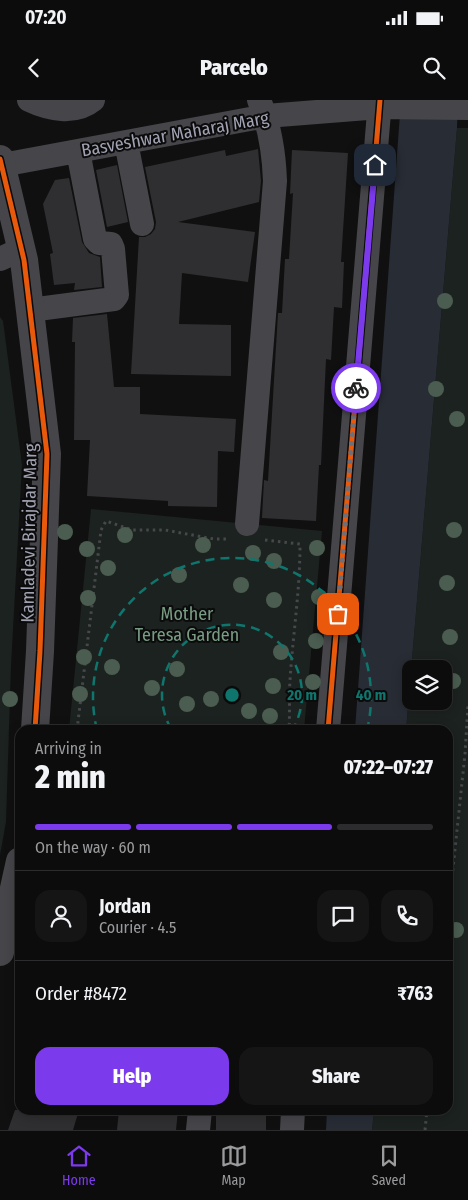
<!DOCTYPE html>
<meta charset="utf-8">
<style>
:root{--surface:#0c0c0d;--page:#151516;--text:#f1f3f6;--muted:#9a9b9d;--line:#2c2c2e;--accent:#7c3aed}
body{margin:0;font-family:"Fira Sans Condensed",sans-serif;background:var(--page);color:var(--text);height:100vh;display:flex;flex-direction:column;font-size:19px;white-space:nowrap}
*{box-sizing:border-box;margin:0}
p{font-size:16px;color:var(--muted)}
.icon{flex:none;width:28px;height:28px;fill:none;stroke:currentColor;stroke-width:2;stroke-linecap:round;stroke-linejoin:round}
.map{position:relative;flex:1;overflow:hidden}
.side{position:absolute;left:15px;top:625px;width:438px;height:390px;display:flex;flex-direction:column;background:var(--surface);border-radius:15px;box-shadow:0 2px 12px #0003,0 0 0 1px var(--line)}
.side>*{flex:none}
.buttons{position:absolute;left:402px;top:560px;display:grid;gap:10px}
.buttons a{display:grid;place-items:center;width:50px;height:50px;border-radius:10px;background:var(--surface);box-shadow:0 2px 12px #0003,0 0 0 1px var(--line);font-size:25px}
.pin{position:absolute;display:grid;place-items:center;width:42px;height:42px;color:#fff;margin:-21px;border-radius:10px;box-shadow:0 2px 8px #0006}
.courier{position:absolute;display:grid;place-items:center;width:50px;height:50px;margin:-25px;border:4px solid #7c3aed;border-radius:50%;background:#fff;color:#222;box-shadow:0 1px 6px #0007}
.summary em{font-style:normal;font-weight:800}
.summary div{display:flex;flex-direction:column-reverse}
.summary{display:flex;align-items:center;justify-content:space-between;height:85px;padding:0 20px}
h1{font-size:32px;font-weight:800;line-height:38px}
.bar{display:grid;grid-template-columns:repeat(4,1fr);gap:8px 5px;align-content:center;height:60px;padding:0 20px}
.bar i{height:6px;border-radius:4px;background:var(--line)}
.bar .selected{background:var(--accent)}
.bar p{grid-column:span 4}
.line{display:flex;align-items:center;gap:12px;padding:0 20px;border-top:1px solid var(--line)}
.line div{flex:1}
.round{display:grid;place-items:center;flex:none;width:52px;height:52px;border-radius:15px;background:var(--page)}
.cta{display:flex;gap:10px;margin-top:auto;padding:10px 20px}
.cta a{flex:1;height:58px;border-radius:15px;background:var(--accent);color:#fff;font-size:20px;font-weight:800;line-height:58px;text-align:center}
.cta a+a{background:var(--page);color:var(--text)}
.status{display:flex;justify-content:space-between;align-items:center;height:35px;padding:0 25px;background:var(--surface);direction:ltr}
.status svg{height:14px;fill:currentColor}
header{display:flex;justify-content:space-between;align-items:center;height:65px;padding:0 20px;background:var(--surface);font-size:22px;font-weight:800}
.tab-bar{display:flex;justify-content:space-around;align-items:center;height:70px;border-top:1px solid var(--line);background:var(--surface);font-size:14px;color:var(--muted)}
.tab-bar a{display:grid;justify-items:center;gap:2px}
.tab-bar .selected{color:var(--accent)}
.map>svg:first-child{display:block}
</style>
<div class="status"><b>07:20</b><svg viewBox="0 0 49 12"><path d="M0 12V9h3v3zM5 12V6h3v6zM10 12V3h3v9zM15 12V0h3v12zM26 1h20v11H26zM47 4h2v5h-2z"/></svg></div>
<header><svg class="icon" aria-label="back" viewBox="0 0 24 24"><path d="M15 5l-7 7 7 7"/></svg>Parcelo<svg class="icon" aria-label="search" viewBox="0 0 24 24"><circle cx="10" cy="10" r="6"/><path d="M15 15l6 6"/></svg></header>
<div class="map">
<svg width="468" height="1030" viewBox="0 0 468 1030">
<rect width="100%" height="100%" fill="#101011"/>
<path fill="#1c221f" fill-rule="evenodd" d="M457,28H468V1030H372L374,1010H448V630H406ZM411,569H444V601H411Z
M0,217L3,221L22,365L11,566L6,722L0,755Z
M91,409L322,431L304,630H69Z"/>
<path fill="#282c35" d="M401,0H458L457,28L406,630H355Z
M327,1010H374L372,1030H326Z"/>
<path fill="#2f2f31" d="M258,49L261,81L259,102L178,122L255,132L248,182L182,173L179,224L231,225V276L131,274L139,137H145L151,134L155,129L156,122L145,67L225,50L226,56Z
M292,50L348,53L341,162H344L342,208L334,207L331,260L326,259L321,365H319L316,421L262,418L264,380L268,381L278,213H282L285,159H289L293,93L290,94Z
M117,65L128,122L107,127L96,70Z
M69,78L82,142L89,153L100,157L102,187L74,190L75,183L54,185L50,154L53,153L43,104L55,80Z
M107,214L114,287H140V314L236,319L234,352L218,351L217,407L168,406V401L87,396L90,340H74L75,242H72L73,218Z
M15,1010H79L73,1030H8Z
M119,1010H178L176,1030H117Z
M216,1010H266V1030H216Z"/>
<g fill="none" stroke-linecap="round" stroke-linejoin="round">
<path stroke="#47484b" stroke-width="3" stroke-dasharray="2.5 4" stroke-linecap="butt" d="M265,440L300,444C300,491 293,534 290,580C289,596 290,613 289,630
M77,630L101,430L106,421L132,430H165L214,439H229
M448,816L465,654L468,605
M425,1030L427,1010"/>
<path stroke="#46464a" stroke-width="24" d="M29,0C48,9 75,15 93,0
M126,42L142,124
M2,65L266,16L380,7L468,8
M0,159L22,149
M30,210L114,199L117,195L113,149L111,144L99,143L95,139L78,51
M247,424L275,81C274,53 270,26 259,0
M328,630L380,0
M198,1030L200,1010
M292,1030L293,1010"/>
<path stroke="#46464a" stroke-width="28" d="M0,59L24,160L47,354L40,551L35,630
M0,852L20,761"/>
<g stroke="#0b0b0c" stroke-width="8">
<path id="cycleway" d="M0,59L24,160L47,354L40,551L35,630
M328,630L380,0"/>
</g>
<use href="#cycleway" stroke="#e8590c" stroke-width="5"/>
</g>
<g fill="#4a5d50">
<circle cx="445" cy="201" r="8"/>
<circle cx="436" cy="289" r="8"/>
<circle cx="457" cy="319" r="8"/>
<circle cx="454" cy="430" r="8"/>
<circle cx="65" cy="432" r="8"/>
<circle cx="125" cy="435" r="8"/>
<circle cx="203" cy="445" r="8"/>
<circle cx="317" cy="448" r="8"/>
<circle cx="87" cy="449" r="8"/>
<circle cx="253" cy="453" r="8"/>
<circle cx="274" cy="461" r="8"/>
<circle cx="108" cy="468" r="8"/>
<circle cx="179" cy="475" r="8"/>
<circle cx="447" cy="483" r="8"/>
<circle cx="241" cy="485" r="8"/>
<circle cx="319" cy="497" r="8"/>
<circle cx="88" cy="498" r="8"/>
<circle cx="274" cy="500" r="8"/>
<circle cx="450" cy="537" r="8"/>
<circle cx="316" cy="541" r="8"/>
<circle cx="281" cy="552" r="8"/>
<circle cx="84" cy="557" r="8"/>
<circle cx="112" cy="567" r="8"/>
<circle cx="177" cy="569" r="8"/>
<circle cx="453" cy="581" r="8"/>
<circle cx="313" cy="582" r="8"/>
<circle cx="273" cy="586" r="8"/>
<circle cx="152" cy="588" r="8"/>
<circle cx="80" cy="594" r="8"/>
<circle cx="10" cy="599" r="8"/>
<circle cx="211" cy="599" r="8"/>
<circle cx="187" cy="604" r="8"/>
<circle cx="249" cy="611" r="8"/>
<circle cx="270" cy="616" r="8"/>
<circle cx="456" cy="830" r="8"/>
</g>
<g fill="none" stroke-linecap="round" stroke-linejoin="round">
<path stroke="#6e6f79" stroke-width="5" stroke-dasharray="0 9" d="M338,514L356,288"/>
<path stroke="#7c3aed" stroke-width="6" d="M356,288L375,65"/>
</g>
<g fill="none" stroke="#0f766e" stroke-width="2.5" stroke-dasharray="9 6">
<path d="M171 629A70 70 0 1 1 293 629"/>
<path d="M97 630A139 139 0 1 1 367 630"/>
</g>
<g text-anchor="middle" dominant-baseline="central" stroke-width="4" stroke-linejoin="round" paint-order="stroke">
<g font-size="18" fill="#a1a2b1" stroke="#0b0b0c">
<text transform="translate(175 34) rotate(-10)">Basveshwar Maharaj Marg</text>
<text transform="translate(29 433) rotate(-89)">Kamladevi Birajdar Marg</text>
</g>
<g font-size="18" fill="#799c84" stroke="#0b0b0c">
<text x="187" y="514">Mother<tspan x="187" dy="21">Teresa Garden</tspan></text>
</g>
</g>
<circle cx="232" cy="595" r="8" fill="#0f766e" stroke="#0b0b0c" stroke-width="2.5"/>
<g font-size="15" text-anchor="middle" font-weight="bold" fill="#0f766e" stroke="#0b0b0c" stroke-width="4" stroke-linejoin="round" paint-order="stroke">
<text x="302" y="600">20 m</text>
<text x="371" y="600">40 m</text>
</g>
</svg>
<div class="buttons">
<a><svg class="icon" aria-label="layers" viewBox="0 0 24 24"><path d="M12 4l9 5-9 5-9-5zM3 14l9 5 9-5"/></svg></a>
</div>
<div class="pin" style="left:338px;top:514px;background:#ea580c"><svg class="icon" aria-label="bag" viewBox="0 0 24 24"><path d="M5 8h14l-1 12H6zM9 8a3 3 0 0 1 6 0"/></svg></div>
<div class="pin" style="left:375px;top:65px;background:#1f2937"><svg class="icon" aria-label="home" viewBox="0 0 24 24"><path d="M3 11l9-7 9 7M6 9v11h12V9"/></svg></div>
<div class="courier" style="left:356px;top:288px"><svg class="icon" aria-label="bike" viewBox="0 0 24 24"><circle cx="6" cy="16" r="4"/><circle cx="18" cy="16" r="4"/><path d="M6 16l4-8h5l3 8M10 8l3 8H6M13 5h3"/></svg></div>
<section class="side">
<div class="summary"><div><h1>2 min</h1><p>Arriving in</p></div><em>07:22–07:27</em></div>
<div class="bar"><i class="selected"></i><i class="selected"></i><i class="selected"></i><i></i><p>On the way · 60 m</p></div>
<div class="line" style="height:90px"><a class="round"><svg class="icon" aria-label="person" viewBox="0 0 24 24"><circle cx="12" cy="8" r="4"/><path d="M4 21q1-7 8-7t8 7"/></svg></a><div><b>Jordan</b><p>Courier · 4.5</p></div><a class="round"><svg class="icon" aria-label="chat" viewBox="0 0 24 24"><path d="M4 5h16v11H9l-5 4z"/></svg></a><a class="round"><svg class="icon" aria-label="phone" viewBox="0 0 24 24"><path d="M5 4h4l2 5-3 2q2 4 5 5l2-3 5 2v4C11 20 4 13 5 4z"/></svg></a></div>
<div class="line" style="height:65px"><div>Order #8472</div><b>₹763</b></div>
<div class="cta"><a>Help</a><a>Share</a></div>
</section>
</div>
<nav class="tab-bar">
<a class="selected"><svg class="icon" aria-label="home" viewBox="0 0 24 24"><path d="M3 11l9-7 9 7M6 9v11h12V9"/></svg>Home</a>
<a><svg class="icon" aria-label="map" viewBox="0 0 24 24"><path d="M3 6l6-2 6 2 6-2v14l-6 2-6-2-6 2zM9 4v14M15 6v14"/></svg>Map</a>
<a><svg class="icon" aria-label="saved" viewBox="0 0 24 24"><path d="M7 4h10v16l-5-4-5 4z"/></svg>Saved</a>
</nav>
